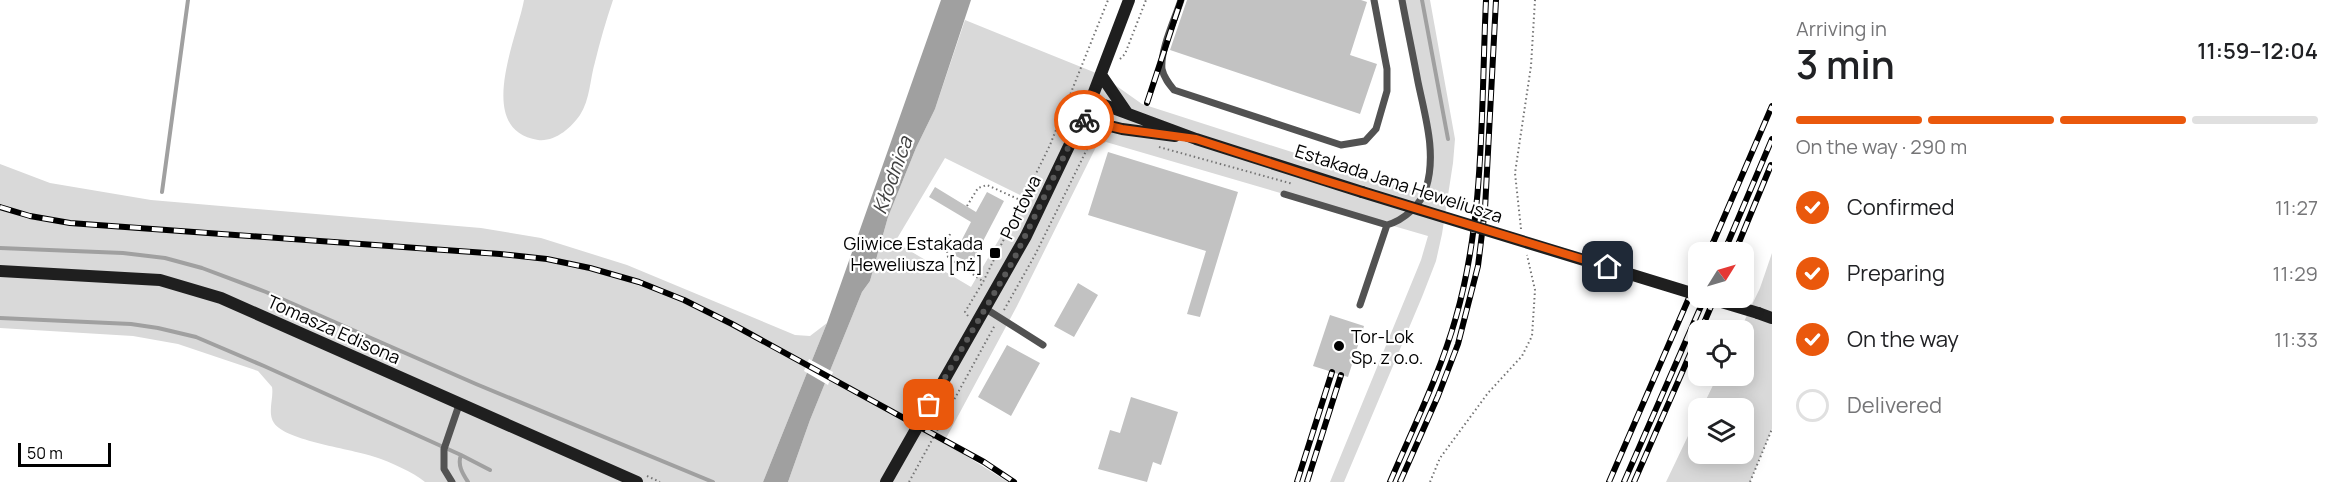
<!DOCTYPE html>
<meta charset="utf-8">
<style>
:root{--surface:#fff;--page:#f6f6f6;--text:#202124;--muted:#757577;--line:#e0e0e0;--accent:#ea580c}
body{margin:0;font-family:Manrope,sans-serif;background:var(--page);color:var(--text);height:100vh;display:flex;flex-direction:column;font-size:22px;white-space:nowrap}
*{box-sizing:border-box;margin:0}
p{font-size:20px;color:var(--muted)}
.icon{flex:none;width:33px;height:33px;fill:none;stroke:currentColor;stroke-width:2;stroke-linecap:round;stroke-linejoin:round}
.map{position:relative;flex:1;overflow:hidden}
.panel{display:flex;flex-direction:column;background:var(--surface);width:570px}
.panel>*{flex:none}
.needle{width:39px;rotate:53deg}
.tools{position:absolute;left:1688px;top:242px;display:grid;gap:12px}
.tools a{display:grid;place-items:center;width:66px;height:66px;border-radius:12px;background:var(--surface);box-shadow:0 3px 15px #0003;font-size:30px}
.scale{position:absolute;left:18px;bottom:15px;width:93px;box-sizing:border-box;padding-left:6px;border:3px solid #000;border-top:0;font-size:16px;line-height:21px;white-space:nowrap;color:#000;-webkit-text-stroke:4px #fff;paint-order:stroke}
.pin{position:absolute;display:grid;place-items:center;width:51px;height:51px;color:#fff;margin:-26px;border-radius:12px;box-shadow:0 3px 9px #0006}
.courier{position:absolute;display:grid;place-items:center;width:60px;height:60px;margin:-30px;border:4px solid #ea580c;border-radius:50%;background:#fff;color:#222;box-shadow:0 2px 8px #0007}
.summary em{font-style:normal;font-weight:600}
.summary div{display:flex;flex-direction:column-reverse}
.summary{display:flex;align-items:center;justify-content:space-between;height:102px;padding:0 24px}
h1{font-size:39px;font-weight:600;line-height:45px}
.bar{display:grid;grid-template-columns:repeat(4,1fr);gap:9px 6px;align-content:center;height:72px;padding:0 24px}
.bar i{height:8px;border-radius:4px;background:var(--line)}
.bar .active{background:var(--accent)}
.bar p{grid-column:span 4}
ol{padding:0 24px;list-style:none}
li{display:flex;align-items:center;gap:18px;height:66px}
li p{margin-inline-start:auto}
li .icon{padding:6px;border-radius:50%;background:var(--accent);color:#fff;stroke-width:4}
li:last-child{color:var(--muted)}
li i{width:33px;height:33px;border:3px solid var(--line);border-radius:50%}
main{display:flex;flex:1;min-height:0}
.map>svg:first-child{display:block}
</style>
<main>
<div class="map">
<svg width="1772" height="482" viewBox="0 0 1772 482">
<rect width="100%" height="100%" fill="#fff"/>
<path fill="#d9d9d9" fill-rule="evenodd" d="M524,0H613C606,21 600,41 595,62C590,79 590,100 580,115C571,128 555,142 538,140C474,130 517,39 524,0Z
M1399,0H1430L1455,139L1453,163L1442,234L1436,261L1422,297L1344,482H1330L1421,260L1428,236L1106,142L1096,147L1017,306L944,442L1008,482H788L810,420L862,292L870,281L888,217L916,148L935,109L965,20L1101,75L1142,104L1423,194C1436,133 1411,60 1399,0ZM945,158L1024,197L971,287L895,242Z
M0,164L50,183L151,200L481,228L541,238L627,265L795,335L810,336L827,323L763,482H425C413,472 390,462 375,457C353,449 286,441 274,423C267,413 274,398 272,387L258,371L178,344L133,336L0,328Z
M1772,253V429L1750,482H1666L1698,415V453H1743V408H1702L1718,375H1743V330H1740L1760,288Z"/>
<path fill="#a0a0a0" d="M941,0H971L935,109L916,148L888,217L870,281L862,292L810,420L788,482H763L827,323Z"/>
<path fill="#fff" d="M809,359L833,372L828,385L804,371Z"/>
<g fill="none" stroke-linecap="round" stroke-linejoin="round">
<path stroke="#a0a0a0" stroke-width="4" d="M1422,0L1448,139
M162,192L188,0
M0,248L123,253L165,258L202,268L266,292L476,384L713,482
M0,318L131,324L158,328L196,337L264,366L461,455
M468,482C463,474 457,465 461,455L490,470"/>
</g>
<path fill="#c2c2c2" d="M1187,0H1361L1367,2L1350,55L1377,64L1360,114L1170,50Z
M1108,152L1238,192L1200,317L1187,314L1206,251L1088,215Z
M935,187L976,212L987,192L1004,201L971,264L954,255L971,222L929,197Z
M1078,283L1098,295L1074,337L1054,326Z
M1330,315L1364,326L1348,377L1313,366Z
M1007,345L1040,363L1011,416L978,397Z
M1131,397L1178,412L1161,465L1153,462L1147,482L1098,469L1110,430L1120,433Z"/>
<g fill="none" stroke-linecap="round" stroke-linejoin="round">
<path stroke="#747474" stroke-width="2" stroke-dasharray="1.5 3" stroke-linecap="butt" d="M1120,59L1125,54L1146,0
M1159,147L1293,184
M967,206L978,188L987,185L1029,204
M1521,229L1515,173L1531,66L1535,0
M950,234L946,246L948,257L984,282
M1004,310L1035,255L1090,143L1101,136
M968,316L965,312L983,282L1050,145L1108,0
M647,476L660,482
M909,482L995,325
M1430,482L1440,458L1488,393L1522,356L1532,336L1535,290L1527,255
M1750,482L1772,429"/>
<path stroke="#525252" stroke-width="7" d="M1181,0C1175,19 1160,50 1162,69C1164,78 1169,84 1174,90L1341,145L1365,141L1376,129L1387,91V69L1374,0
M1284,194L1387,225C1404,220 1421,205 1426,188C1437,154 1425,116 1418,82C1413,55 1407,27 1402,0
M1360,305L1387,225
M986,309L1043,345
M452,482L444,469V449L459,405"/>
<path stroke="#1f1f1f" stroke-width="12" d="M1101,75L1127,113
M1091,100L1196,139L1362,192
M1082,119L1122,129L1175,136
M0,271L160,280L221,298L637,482
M1758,313L1772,318
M886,482L1026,236L1091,100L1129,0"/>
<g stroke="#000" stroke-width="6">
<path id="rail" d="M1147,103L1181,0
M0,207L30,216L70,223L500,254L547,259L590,268L639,282L684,300L732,324L984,462L1014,482
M1709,252L1772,106
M1724,252L1772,139
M1735,252L1771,165
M1701,330L1715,297
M1297,482L1332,372
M1307,482L1341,375
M1390,482C1413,428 1440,374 1456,317C1485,216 1481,104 1486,0
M1400,482L1438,396L1458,344L1478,266L1485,209L1496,0
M1609,482L1698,277
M1624,482L1705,297
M1634,482L1698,336"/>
</g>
<use href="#rail" stroke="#fff" stroke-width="4" stroke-dasharray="11" stroke-linecap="butt"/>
<path stroke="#1f1f1f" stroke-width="12" d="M1362,192L1698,295
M1705,297L1758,313"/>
</g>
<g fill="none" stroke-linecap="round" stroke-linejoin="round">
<path stroke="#595959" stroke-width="6" stroke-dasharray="0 10.8" d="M929,405L1013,261L1082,119L1084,120"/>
<path stroke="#ea580c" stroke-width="8" d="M1084,120L1122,129L1196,139L1323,180L1608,267"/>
</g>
<g fill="#000" stroke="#fff" stroke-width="2">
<rect x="989" y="247" width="12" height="12" rx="3"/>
<circle cx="1339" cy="346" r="6"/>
</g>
<g text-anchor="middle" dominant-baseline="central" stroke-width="4.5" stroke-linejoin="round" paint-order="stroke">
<g font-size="18" fill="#000" stroke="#fff">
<text transform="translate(1399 183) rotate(18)">Estakada Jana Heweliusza</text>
<text transform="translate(1020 207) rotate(-64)">Portowa</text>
<text transform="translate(334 329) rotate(24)">Tomasza Edisona</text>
</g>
<g font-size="18" fill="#000" stroke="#fff" text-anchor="end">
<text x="983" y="243">Gliwice Estakada<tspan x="983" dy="21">Heweliusza [nż]</tspan></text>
<text x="1351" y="336" text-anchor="start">Tor-Lok<tspan x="1351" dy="21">Sp. z o.o.</tspan></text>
</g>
<g font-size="20" font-style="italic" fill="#414141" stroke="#fff">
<text transform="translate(892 175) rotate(-70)">Kłodnica</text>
</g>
</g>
</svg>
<div class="tools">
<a><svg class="needle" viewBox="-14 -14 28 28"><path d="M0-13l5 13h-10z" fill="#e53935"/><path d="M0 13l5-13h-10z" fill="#757577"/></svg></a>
<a><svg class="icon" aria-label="locate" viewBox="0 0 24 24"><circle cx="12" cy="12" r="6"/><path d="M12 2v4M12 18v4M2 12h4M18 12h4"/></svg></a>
<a><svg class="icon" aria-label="layers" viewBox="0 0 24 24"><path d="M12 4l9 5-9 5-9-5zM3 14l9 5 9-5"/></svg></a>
</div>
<div class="scale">50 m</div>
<div class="pin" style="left:929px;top:405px;background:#ea580c"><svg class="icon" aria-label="bag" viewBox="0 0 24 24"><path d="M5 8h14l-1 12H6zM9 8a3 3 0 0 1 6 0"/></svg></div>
<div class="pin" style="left:1608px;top:267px;background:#1f2937"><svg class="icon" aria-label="home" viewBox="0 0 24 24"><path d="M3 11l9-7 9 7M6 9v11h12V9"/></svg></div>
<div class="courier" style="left:1084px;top:120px"><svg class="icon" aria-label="bike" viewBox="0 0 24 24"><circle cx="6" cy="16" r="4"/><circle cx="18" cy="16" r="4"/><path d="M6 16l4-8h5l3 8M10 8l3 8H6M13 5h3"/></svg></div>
</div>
<section class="panel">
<div class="summary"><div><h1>3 min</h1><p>Arriving in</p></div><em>11:59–12:04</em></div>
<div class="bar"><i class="active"></i><i class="active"></i><i class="active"></i><i></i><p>On the way · 290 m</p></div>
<ol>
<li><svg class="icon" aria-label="check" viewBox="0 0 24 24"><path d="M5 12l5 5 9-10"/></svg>Confirmed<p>11:27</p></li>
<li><svg class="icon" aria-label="check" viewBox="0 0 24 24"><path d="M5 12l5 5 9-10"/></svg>Preparing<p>11:29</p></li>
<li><svg class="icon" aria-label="check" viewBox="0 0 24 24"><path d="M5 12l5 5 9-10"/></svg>On the way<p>11:33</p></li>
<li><i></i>Delivered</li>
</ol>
</section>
</main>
